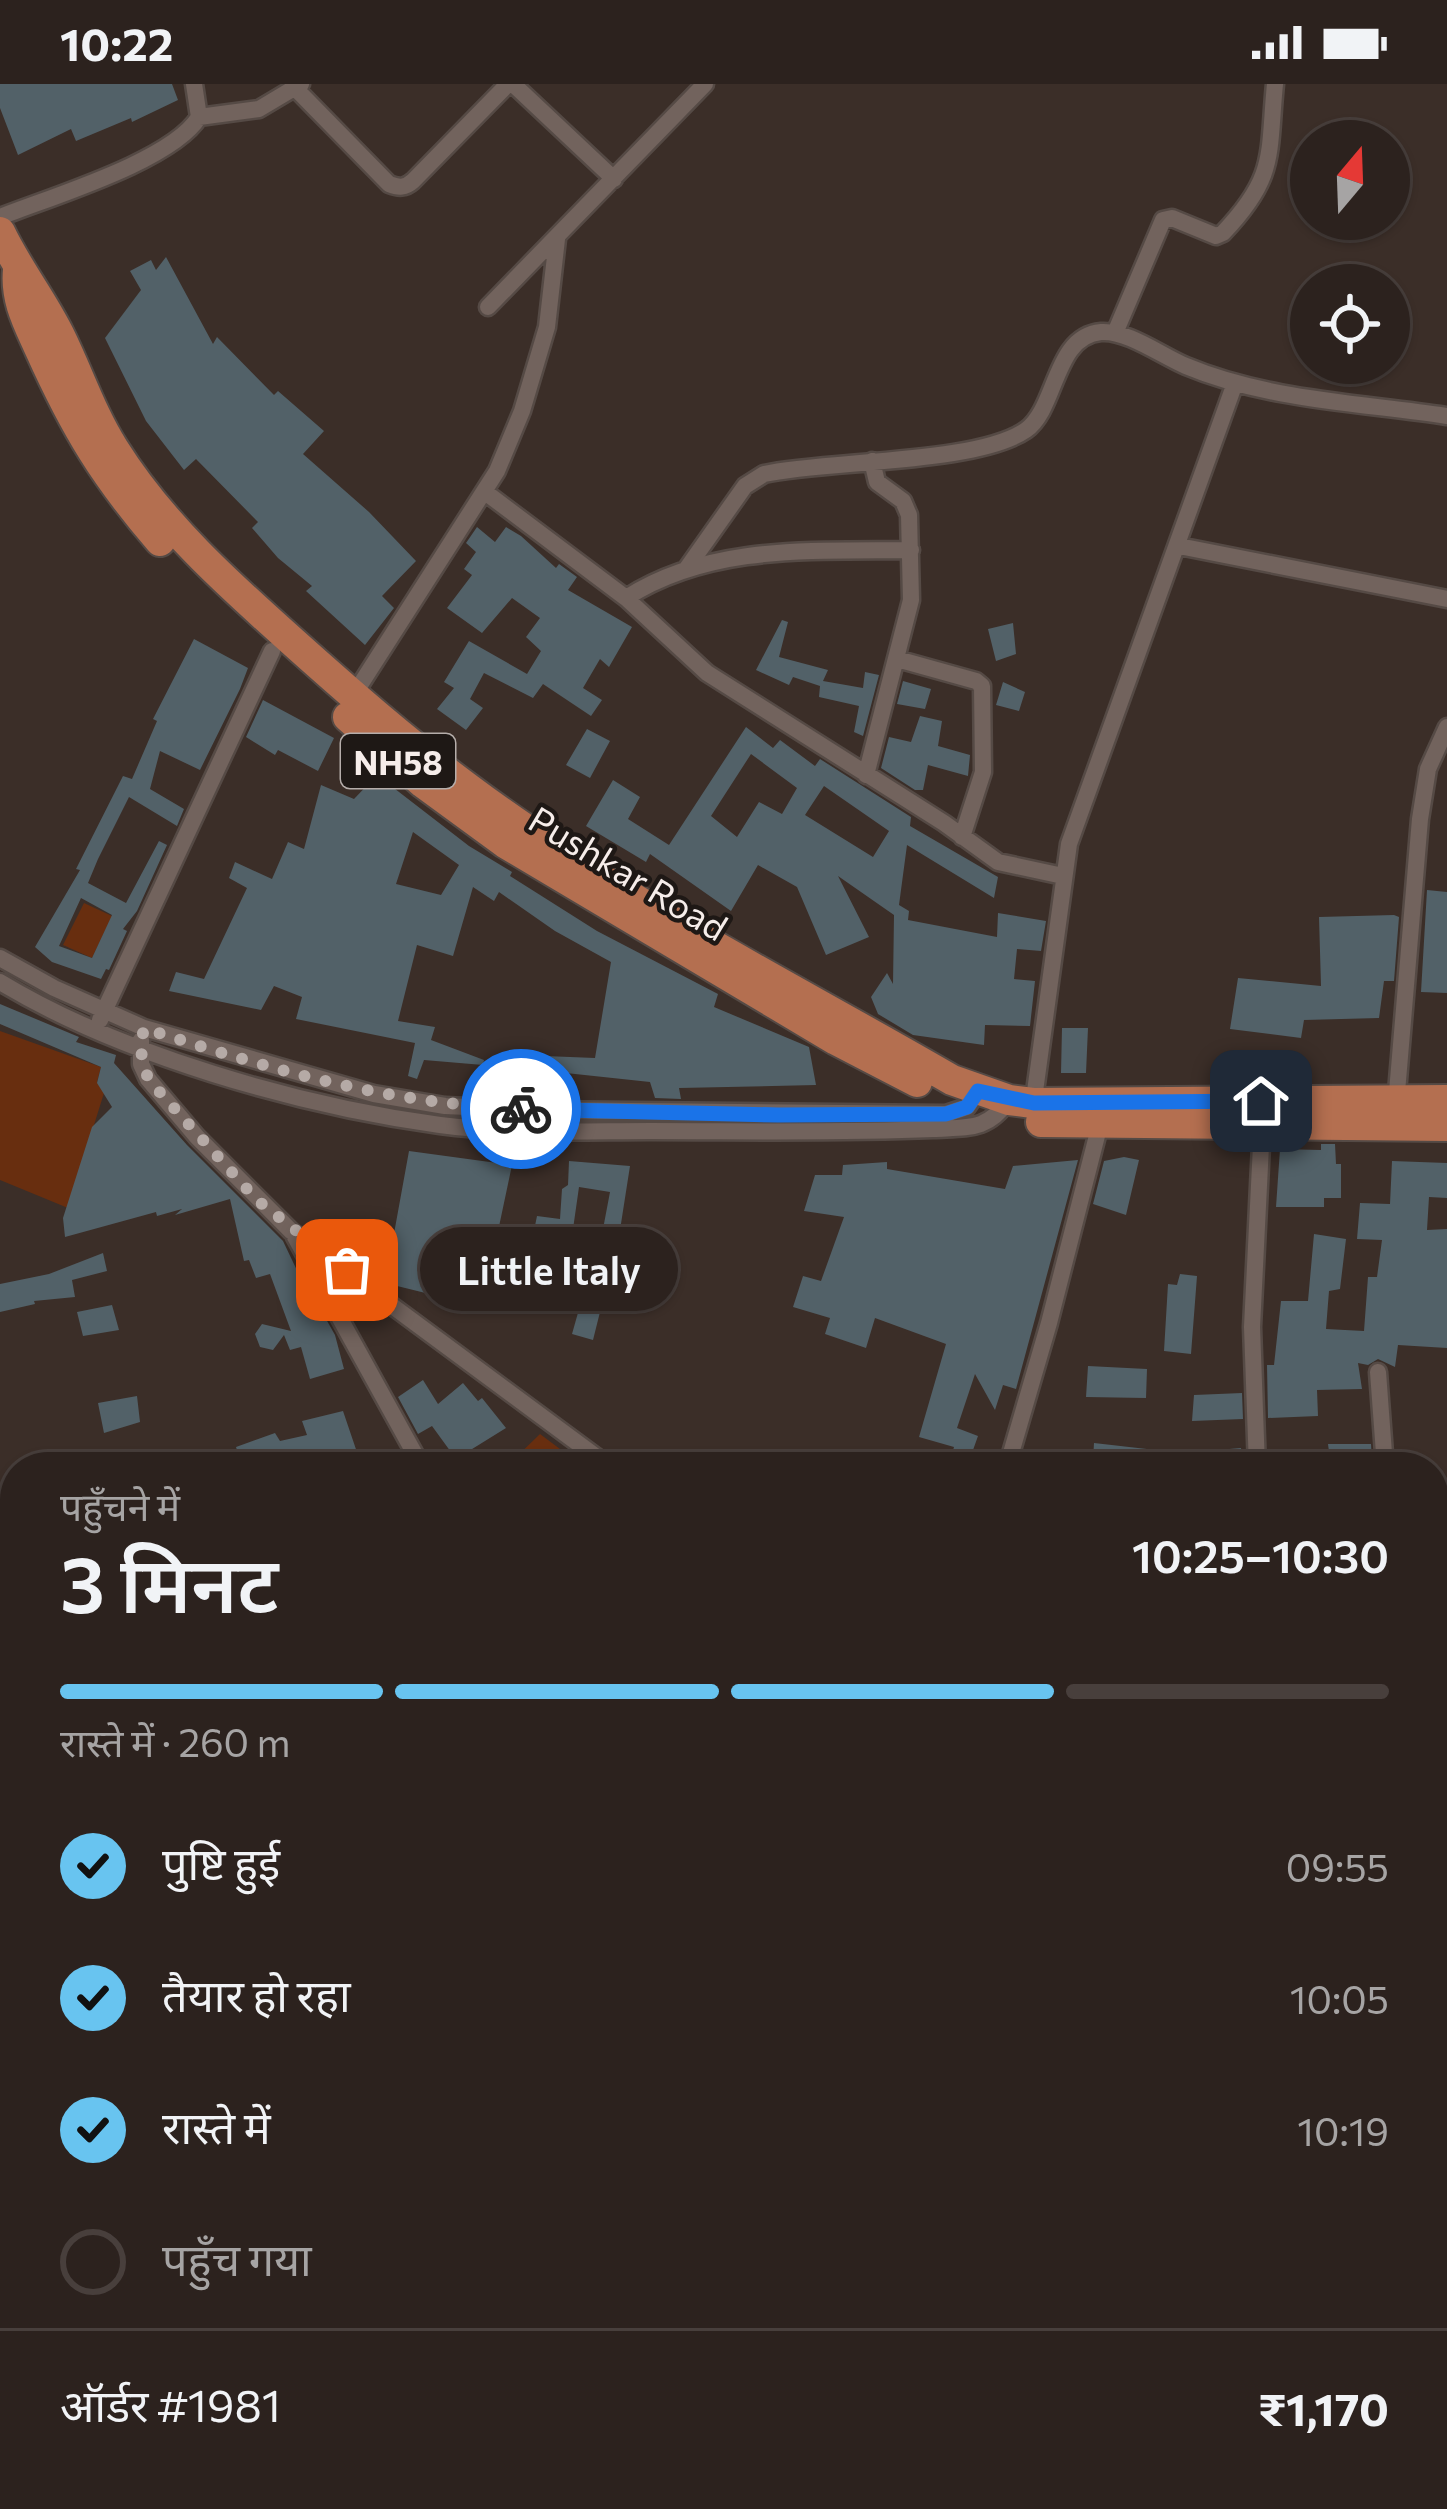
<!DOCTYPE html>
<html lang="hi">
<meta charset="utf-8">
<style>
:root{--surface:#2c221e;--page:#382f2b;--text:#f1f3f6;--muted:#a6a4a4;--line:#483f3c;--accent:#68c4f0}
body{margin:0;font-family:Commissioner,"Noto Sans Devanagari",sans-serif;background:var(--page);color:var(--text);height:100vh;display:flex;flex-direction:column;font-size:45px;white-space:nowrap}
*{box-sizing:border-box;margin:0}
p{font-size:39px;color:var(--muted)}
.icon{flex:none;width:66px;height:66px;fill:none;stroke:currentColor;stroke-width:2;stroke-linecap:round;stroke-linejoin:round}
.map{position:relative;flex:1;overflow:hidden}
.side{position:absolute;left:0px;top:1368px;width:1449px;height:1059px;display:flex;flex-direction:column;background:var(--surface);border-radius:48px 48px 0 0;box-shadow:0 3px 9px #0004,0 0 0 3px var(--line)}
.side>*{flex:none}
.needle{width:78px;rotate:19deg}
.controls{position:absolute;left:1290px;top:36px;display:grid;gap:24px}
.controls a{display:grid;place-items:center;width:120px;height:120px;border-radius:50%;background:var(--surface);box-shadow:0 3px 9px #0004,0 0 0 3px var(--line);font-size:60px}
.pin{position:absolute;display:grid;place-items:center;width:102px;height:102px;color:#fff;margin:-51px;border-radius:24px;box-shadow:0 6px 18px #0006}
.courier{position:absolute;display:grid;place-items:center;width:120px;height:120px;margin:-60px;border:9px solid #1a73e8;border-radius:50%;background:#fff;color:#222;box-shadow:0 3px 15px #0007}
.bubble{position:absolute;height:84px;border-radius:42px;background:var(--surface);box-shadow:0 3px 9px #0004,0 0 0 3px var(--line);font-size:39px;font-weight:600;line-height:84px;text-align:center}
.overview em{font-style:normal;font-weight:600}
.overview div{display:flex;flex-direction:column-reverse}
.overview{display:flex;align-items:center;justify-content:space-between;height:204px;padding:0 60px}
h1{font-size:78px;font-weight:600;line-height:90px}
.bar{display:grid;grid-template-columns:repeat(4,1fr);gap:18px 12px;align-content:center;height:144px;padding:0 60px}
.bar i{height:15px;border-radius:9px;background:var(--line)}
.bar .current{background:var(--accent)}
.bar p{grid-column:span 4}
.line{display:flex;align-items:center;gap:30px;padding:0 60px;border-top:3px solid var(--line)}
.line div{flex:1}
ol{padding:0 60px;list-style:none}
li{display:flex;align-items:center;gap:36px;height:132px}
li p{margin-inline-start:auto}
li .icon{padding:12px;border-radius:50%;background:var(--accent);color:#111;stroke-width:4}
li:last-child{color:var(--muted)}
li i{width:66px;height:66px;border:6px solid var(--line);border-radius:50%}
.status{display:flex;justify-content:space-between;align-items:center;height:84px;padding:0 60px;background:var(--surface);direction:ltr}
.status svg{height:33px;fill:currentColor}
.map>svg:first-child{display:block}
</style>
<div class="status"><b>10:22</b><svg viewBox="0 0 49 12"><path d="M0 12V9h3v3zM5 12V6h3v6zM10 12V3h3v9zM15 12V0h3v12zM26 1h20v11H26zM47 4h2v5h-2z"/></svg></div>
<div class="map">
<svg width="1447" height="2425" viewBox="0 0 1447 2425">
<rect width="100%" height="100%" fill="#3b2e28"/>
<path fill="#682e0f" d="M84,819L112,832L92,874L63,861Z
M0,947L101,983L97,998L104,1009L68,1124L0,1096Z
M540,1350L584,1383H506Z"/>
<path fill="#526168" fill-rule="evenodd" d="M0,0H172L178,16L132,38L131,34L76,57L71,45L18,71L0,24Z
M166,173L213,260L217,253L274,311L278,307L324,347L303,370L369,428L416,477L382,512L394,524L365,561L306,507L312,502L278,474L252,444L258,438L196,375L184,386L146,337L105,254L141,206L130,187L151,176L156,186Z
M477,443L495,458L506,443L521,452L556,484L559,480L577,493L568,506L632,543L609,583L600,575L583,604L602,616L591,632L543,600L533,614L484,589L470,615L483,624L466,646L437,625L454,604L444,598L469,557L527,590L541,567L526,553L540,534L512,514L482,549L447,524L472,491L464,485L476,468L466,459Z
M782,536L788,538L779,573L828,586L823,597L863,604L865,588L879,591L863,652L854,648L859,622L819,613L820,602L793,593L789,601L756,586Z
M1013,539L1016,570L996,577L988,545Z
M194,555L248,584L240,605L200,686L160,667L150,705L184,725L177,742L129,713L98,775L88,799L126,819L159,757L167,761L137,827L123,845L127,847L109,886L106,885L101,895L52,878L35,863L80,786L76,785L123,692L132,695L157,637L153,635ZM81,814L112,831L92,874L59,862Z
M903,597L931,605L925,625L897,620Z
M1003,598L1025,608L1019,627L996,621Z
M263,616L334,654L318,687L278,666L275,671L246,653Z
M920,632L942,637L938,662L970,671L968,692L928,681L923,706H915L881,684L889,653L911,658Z
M746,643L773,664L780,656L815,682L820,675L911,733L910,742L998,793L994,814L907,761L899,821L909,827L908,836L997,853L998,829L1046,837L1041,867L1017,865L1014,895L1035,897L1030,942L985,941L984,961L913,951L878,930L871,913L887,889L893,900L894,831L838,792L869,853L826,871L797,803L758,781L731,827L650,770L646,778L586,742L613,696L640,713L628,735L669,761ZM751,670L797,704L782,730L759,718L737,753L711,732ZM824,702L889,747L873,773L805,731Z
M587,645L610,657L590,694L566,681Z
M377,691L469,762L512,788L510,792L597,847L718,910L714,923L809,963L816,1001L679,1004L681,1015L655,1014L650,998L519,984L520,971L595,974L611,878L555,847L499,808L494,817L473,803L453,872L417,861L398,937L435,943L431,956L484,976L483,981L424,976L417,995L408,992L415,959L296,935L302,913L274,902L261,926L169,907L176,888L204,895L247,804L229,794L235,778L272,795L288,758L304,765L321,701L354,715ZM413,748L459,781L441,811L396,800Z
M1427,806L1447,808V909L1421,908Z
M1394,831L1399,833L1394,897H1384L1379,934L1304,936L1301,954L1230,945L1238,894L1321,902L1319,833Z
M0,920L79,953L76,958L116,971L114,979L187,1061L283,1157L313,1220L317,1219L335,1251L344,1285L310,1295L301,1263L290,1266L284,1251L273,1266L260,1263L255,1250L262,1240L291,1247L270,1190L256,1194L249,1176L244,1177L230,1115L175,1131L182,1125L157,1132L156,1128L65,1153L63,1134L92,1043L112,1023L97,999L101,983L0,940Z
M1062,944H1088L1086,989H1061Z
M1321,1060H1335L1336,1080H1341V1114H1324V1123H1276L1280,1065L1321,1066Z
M409,1067L512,1081L482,1223L385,1199Z
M1124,1073L1139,1076L1126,1131L1093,1120L1104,1077Z
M1078,1076L1016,1305L1003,1301L995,1326L975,1290L957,1344L978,1352L967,1383H948L954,1363L919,1353L946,1260L875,1234L866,1264L825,1250L830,1234L793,1223L803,1192L821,1197L844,1133L804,1127L815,1091H842L843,1081L887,1078V1085L1005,1105L1013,1082Z
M569,1077L630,1082L620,1146L603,1145L610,1108L579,1103L572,1152L580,1154L575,1182L552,1180L546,1203L523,1200L537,1132L560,1135L562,1105L568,1101Z
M1392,1077L1447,1079V1114L1429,1113L1427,1146L1447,1145V1264L1398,1261L1395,1283L1378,1275L1368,1281L1358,1279L1362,1305L1317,1306L1318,1332L1268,1334L1267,1281H1274L1281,1217H1308L1314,1150L1346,1155L1340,1205L1329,1207L1326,1245L1364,1247L1368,1193H1377L1382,1156L1357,1155L1360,1119L1390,1120Z
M103,1169L107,1187L72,1196L75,1213L34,1217L35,1220L0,1228V1200L49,1190Z
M1180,1190L1197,1192L1191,1270L1164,1267L1168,1200L1177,1201Z
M583,1211L603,1216L593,1256L572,1250Z
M112,1221L119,1246L83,1252L77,1228Z
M1088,1282L1147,1285L1146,1314L1086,1313Z
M423,1296L438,1320L463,1299L478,1317L482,1314L506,1344L456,1375L432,1342L418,1350L398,1313Z
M1242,1309L1243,1335L1192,1337L1194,1311Z
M137,1312L140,1338L104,1349L98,1319Z
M343,1327L362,1383H242L236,1363L275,1349L280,1357L307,1351L302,1337Z
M1094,1359L1182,1369L1241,1364L1243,1383H1145L1146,1379L1093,1376Z
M1328,1360H1371L1372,1376H1363V1382L1331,1383Z"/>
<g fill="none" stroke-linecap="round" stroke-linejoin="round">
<g stroke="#554a45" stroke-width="14">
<path id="service" d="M0,2067L15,2063
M0,2254L15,2250"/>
</g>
<g stroke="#554a45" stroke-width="21">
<path id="minor" d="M513,0L614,95
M296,5L389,100C399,104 405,104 413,97L508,0
M199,33L259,25L301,0
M0,133C50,113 172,77 199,33L194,0
M488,223L705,0
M1115,249L1163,136L1172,134L1216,152L1223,149C1277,92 1268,71 1275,0
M485,408L626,514L707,589L944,739L998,778L1063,792
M1179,462L1447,515
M687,484L745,402L764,390C828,376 977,380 1026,346C1057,324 1054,252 1101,248C1127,246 1162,272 1186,282C1267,316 1361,319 1447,332
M626,514C710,460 814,467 911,466
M897,575L976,597L982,602L983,688L962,753
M353,612L497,387L522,327L547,243L557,155
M866,691L911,516L909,431L903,417L877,398L872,377
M0,874L54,904L144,944L374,1010L445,1022L530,1026L946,1030L967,1023L978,1007
M0,898C121,971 300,1022 440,1041C509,1050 581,1047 650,1047C744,1047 839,1049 933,1045C969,1043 987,1047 1009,1016
M100,936L272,567
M141,956V980L148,995L197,1053L291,1147L610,1383
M1396,1020L1420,735L1428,685L1447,643
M1033,1022L1069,760L1235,299
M295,1153L422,1383
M1378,1288L1385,1383
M1007,1383L1049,1239L1100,1040
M1257,1383L1252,1243L1262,1041
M1434,1499L1447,1498
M1434,1955L1447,1931
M1434,2052L1447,2063
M855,2412L860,2425
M1318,2412L1327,2425
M349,2425L369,2412"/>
</g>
<g stroke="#554a45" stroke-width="34">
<path id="trunk" d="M0,148C17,184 41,214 59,250C78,288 91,329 114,365C161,440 228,500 293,558C350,609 407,659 468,704C616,815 792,903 952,996L1009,1016L1033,1019L1447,1016
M18,186C15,216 28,239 40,266C75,344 104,392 160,457
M348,633L423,699L505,759L836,956L917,998
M1041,1038L1447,1042"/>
</g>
<path stroke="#7f736f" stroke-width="3" stroke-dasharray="6 6" stroke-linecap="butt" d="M1434,2191L1447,2184"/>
<use href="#service" stroke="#72635d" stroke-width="9"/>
<use href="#minor" stroke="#72635d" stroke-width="16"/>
<use href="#trunk" stroke="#b46f50" stroke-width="30"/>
</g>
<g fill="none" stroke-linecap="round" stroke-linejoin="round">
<path stroke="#b5aaa6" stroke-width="12" stroke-dasharray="0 21.6" d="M347,1186L257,1116L148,995L140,964L144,944C271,986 386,1019 521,1025"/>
<path stroke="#1a73e8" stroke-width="15" d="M521,1025L778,1031L946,1030L967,1023L978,1007L1034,1019L1261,1017"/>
</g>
<g text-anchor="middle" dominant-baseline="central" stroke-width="9" stroke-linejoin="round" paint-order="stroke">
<rect fill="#1e1815" stroke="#b5adaa" stroke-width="3" x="341" y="650" width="114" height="54" rx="9"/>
<g font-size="33" font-weight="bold" fill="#f6edea">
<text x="398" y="677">NH58</text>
</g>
<g font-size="36" fill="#f6edea" stroke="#1e1815">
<text transform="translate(629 788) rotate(31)">Pushkar Road</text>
</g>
</g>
</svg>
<div class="controls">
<a><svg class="needle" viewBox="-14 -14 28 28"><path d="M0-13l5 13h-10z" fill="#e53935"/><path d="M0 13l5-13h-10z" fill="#a6a4a4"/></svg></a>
<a><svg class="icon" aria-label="locate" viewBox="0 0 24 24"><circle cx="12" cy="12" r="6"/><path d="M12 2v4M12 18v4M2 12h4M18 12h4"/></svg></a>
</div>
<div class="pin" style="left:347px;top:1186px;background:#ea580c"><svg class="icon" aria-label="bag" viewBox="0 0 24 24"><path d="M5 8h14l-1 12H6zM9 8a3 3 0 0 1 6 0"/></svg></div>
<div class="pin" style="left:1261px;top:1017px;background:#1f2937"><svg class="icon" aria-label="home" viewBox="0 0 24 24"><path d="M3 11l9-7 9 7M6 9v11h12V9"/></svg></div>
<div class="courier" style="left:521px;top:1025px"><svg class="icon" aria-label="bike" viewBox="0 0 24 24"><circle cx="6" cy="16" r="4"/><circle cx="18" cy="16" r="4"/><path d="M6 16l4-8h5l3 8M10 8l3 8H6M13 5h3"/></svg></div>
<div class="bubble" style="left:420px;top:1143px;width:258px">Little Italy</div>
<section class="side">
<div class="overview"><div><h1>3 मिनट</h1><p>पहुँचने में</p></div><em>10:25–10:30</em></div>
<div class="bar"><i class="current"></i><i class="current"></i><i class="current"></i><i></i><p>रास्ते में · 260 m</p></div>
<ol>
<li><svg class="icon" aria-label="check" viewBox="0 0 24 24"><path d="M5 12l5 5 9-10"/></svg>पुष्टि हुई<p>09:55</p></li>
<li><svg class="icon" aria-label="check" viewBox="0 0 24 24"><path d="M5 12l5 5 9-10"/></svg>तैयार हो रहा<p>10:05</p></li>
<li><svg class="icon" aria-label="check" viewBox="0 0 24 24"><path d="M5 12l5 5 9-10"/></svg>रास्ते में<p>10:19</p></li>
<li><i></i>पहुँच गया</li>
</ol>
<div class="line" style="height:156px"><div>ऑर्डर #1981</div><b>₹1,170</b></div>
</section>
</div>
